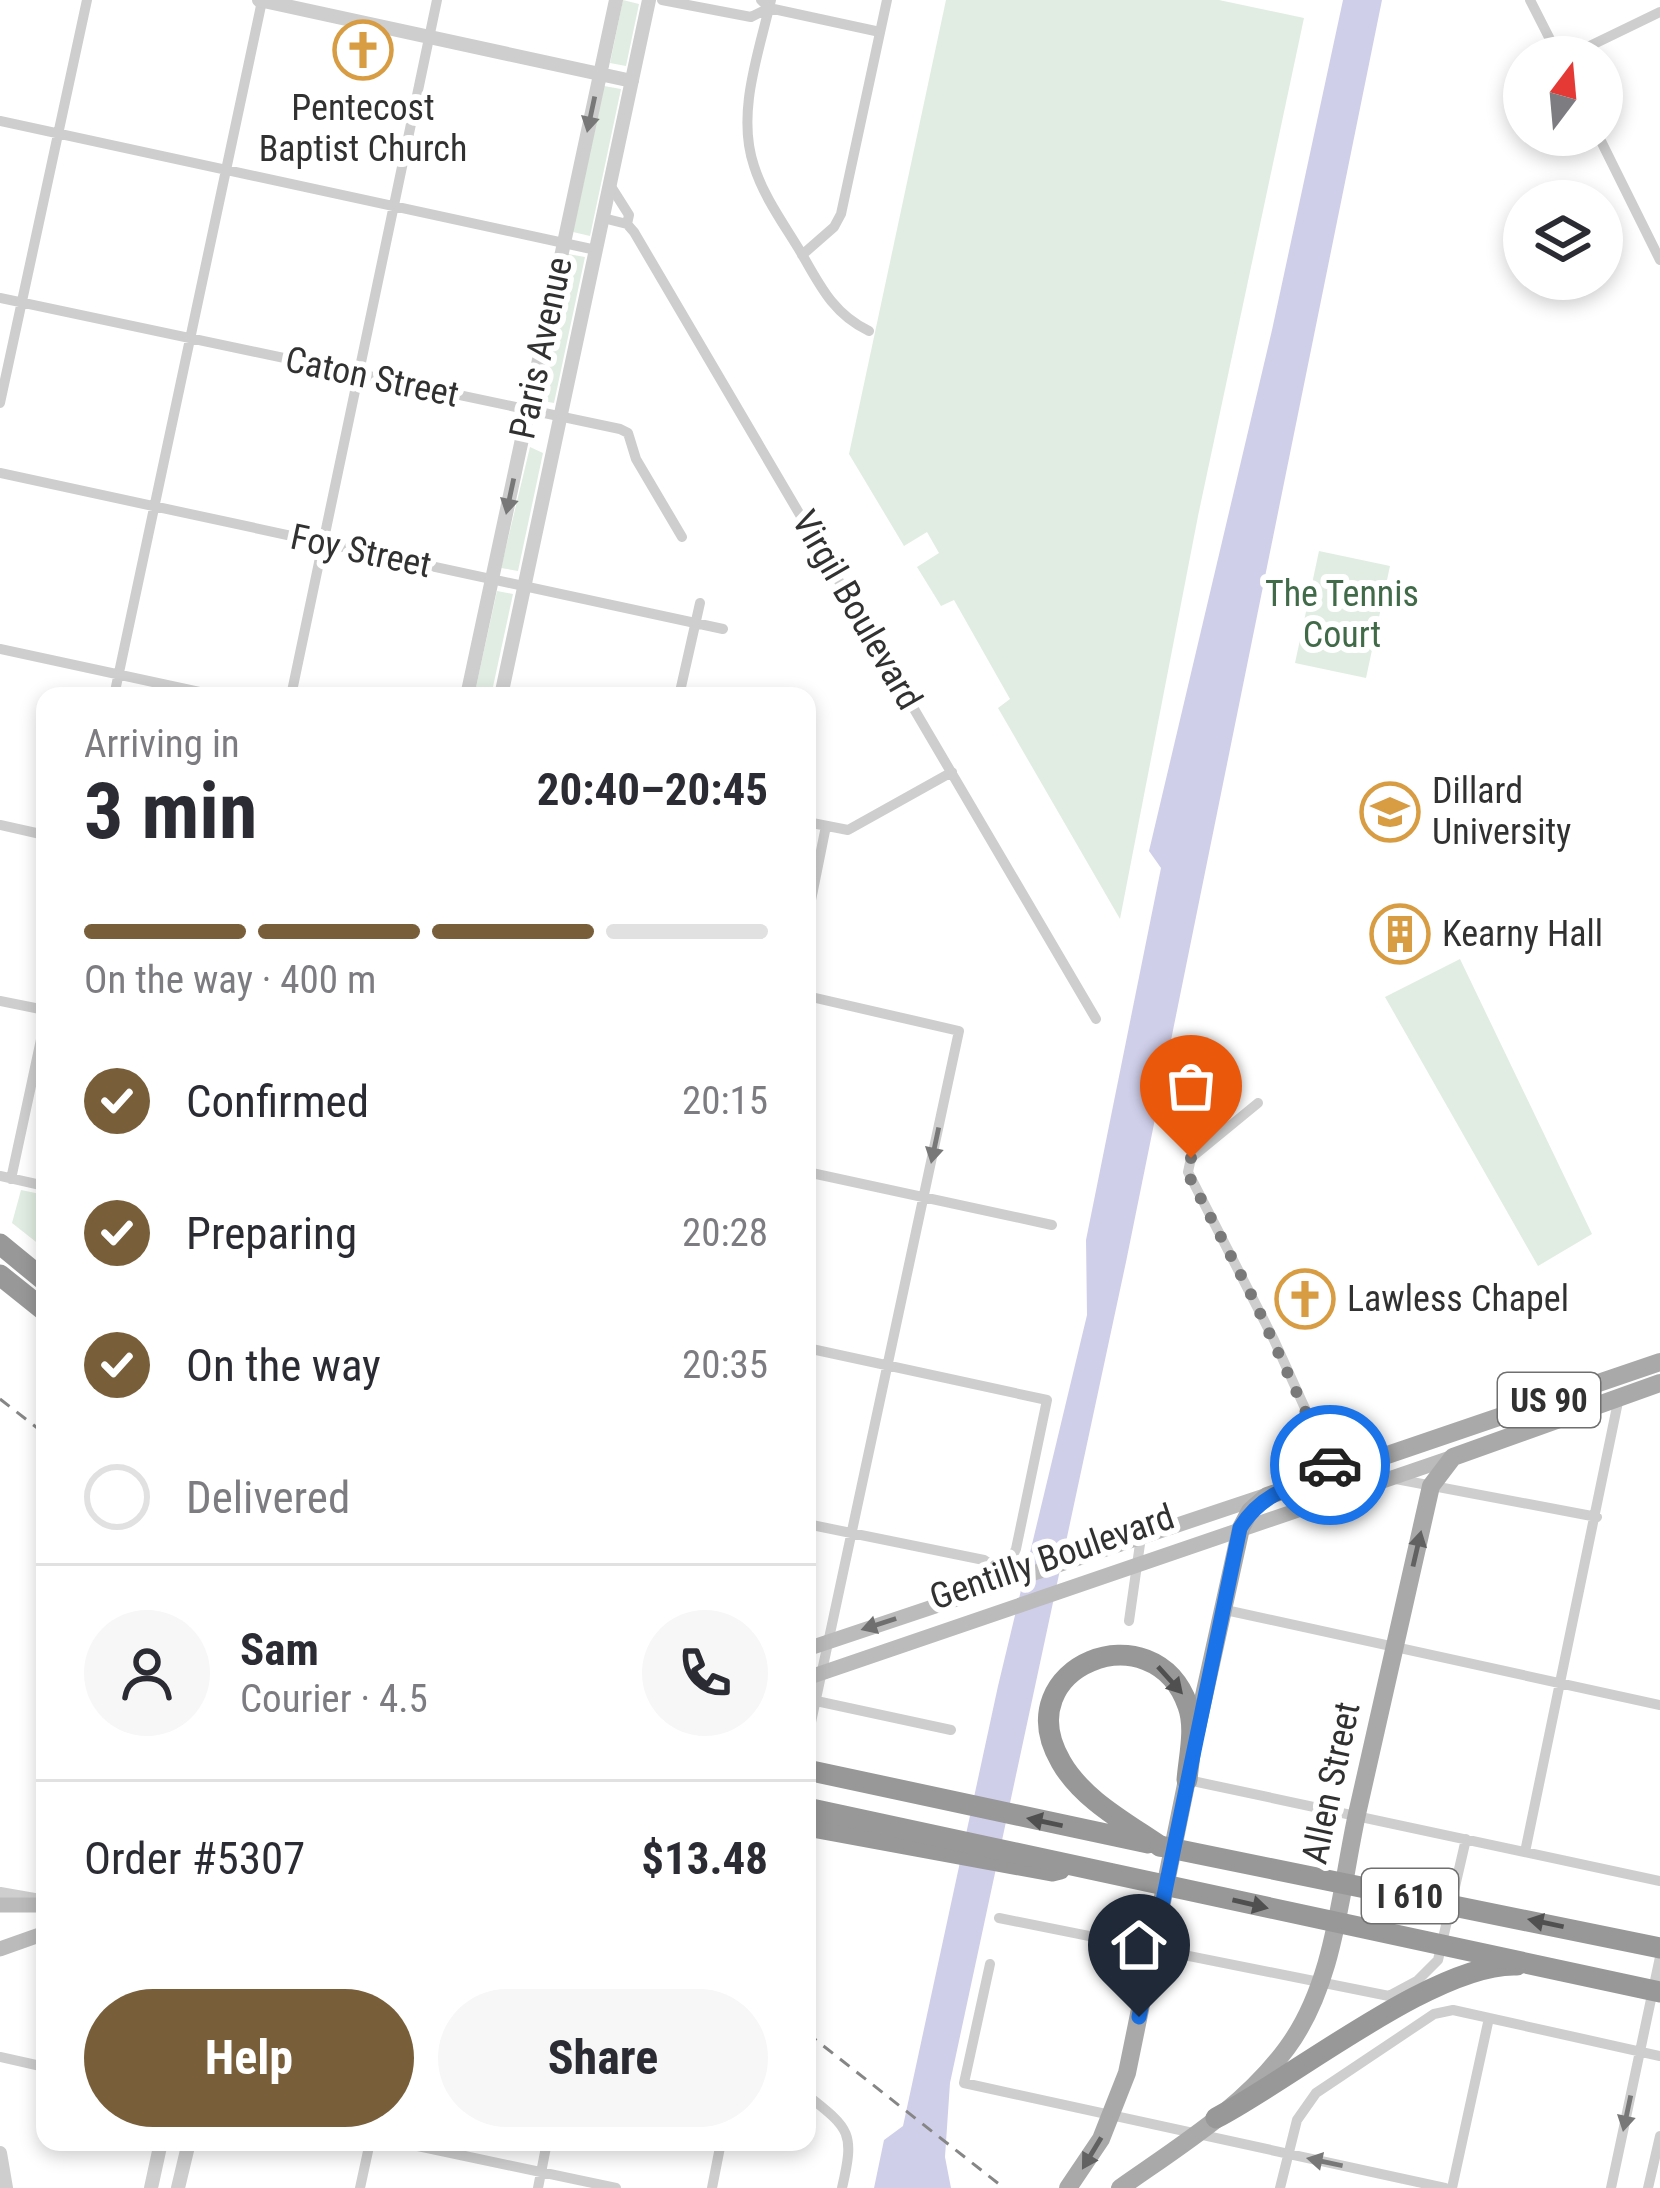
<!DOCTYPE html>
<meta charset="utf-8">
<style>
:root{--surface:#fff;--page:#f7f7f7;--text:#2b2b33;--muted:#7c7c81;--line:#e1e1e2;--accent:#795e3a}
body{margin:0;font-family:"Roboto Condensed",sans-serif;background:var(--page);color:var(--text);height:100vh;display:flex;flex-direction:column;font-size:45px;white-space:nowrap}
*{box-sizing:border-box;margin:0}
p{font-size:39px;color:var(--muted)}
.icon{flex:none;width:66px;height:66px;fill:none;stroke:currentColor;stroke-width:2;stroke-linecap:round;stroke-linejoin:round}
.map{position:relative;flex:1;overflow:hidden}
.sheet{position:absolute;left:36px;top:687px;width:780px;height:1464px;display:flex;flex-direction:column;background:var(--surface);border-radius:24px;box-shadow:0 6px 18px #0003}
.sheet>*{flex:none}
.needle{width:78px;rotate:16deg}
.buttons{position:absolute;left:1503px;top:36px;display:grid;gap:24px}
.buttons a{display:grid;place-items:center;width:120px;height:120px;border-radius:50%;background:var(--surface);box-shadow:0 6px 18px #0003;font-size:60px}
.pin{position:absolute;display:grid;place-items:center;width:102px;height:102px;color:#fff;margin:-123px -51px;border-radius:50% 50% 50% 0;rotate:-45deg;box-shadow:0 0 12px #0007}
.pin .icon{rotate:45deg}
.courier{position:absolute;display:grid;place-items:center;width:120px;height:120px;margin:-60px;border:9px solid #1a73e8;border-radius:50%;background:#fff;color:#222;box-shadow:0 3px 15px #0007}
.headline em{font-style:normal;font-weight:700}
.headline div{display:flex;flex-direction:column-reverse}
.headline{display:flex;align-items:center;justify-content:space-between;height:204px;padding:0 48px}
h1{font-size:78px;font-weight:700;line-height:90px}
.bar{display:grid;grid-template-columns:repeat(4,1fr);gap:18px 12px;align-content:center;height:144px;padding:0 48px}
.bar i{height:15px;border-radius:9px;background:var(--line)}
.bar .current{background:var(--accent)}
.bar p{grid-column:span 4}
.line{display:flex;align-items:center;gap:30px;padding:0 48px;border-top:3px solid var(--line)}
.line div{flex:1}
.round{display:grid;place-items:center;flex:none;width:126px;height:126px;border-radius:63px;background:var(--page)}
ol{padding:0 48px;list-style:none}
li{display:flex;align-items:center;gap:36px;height:132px}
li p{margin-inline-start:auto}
li .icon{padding:12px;border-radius:50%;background:var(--accent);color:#fff;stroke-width:4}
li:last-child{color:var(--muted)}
li i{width:66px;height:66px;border:6px solid var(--line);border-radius:50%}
.primary-button{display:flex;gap:24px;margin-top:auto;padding:24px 48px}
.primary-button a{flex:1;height:138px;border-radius:72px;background:var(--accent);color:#fff;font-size:48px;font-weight:700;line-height:138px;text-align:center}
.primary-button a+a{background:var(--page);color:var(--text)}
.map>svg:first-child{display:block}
</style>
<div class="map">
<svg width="1660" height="2188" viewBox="0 0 1660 2188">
<rect width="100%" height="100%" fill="#fff"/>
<path fill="#e1ede2" d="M623,0L639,4L626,66L610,63Z
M946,0H1219L1304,18L1198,516L1120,919L998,708L1010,699L954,600L941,606L917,567L939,553L927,532L904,546L849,454Z
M604,86L621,89L590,236L573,232Z
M568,254L585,257L554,403L537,400Z
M530,447L543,453L518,571L501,568Z
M1319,551L1390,566L1366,678L1295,663Z
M497,591L513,594L491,696H474Z
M1460,959L1592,1234L1538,1266L1385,997Z
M21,1190L45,1195V1249L12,1223Z"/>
<path fill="#d0cfea" d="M1343,0H1382L1126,1262L950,2083L945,2157L951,2188H874L884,2140L903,2126L998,1686L1087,1315L1086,1240L1161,868L1149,851L1272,330Z"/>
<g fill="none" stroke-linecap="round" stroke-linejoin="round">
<path stroke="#cecece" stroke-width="10" d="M662,0L751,17L769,8
M761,0L769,8L880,32
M771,0C759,52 736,113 754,166C764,198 786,227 803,256C821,288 835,315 869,331
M1530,0L1559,57
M1567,57L1660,12
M0,121L596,250
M1598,135L1660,260
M610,185L629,215L627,224
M603,218L627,224L634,232L1096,1019
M802,255L834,227L841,214L887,0
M0,298L620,429L628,433L636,459L682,537
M0,403L87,0
M0,473L723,629
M0,649L218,696
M114,696L262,1
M291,696L437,0
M679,696L700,603
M807,822L848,830L952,772
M0,825L45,835
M807,920L826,826
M807,996L959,1031L807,1741
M0,1001L45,1010
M1258,1103L1191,1158L1188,1172L1274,1340L1333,1470
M807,1172L1052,1225
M0,1176L45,1186
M11,1179L45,1021
M807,1348L1047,1400L1016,1549L1009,1563L996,1568
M1396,1479L1597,1517
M807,1524L984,1560L996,1568L1001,1586
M1221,1609L1660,1705
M1129,1621L1141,1537
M807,1699L951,1730
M1188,1780L1660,1881
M1525,1852L1619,1397
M999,1918L1389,1996L1417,1981L1438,1960L1466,1839
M990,1964L964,2083L1445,2188
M0,2057L45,2067
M807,2095C850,2129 855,2132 842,2188
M399,2142L616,2188
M360,2188L370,2142
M538,2188L547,2142
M712,2188L721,2142
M1280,2188L1297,2120L1316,2093L1434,2014L1453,2010L1660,2056
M1452,2188L1489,2018
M1611,2188L1660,1957
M1648,2188L1660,2136"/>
<path stroke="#cecece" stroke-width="14" d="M259,0L632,81
M467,696L616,0
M501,696L649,0
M0,1894L40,1901
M0,2153L6,2188
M151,2188L161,2142
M178,2188L189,2142"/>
<path stroke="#bbb" stroke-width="15" d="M807,1649L1264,1496
M807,1678L1453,1457
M0,1905H45
M0,1949L45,1933"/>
<path stroke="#a9a9a9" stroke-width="18" d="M1196,1732L1241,1528L1250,1511L1267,1496L1660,1362
M1068,2188L1101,2139L1127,2073L1189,1770
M1120,2188C1178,2147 1244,2107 1287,2048C1335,1983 1340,1892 1357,1814C1381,1705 1407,1595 1431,1486L1453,1457L1660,1383"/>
<path stroke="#989898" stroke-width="21" d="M0,1244L45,1281
M0,1275L45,1311
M807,1770L1148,1843
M807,1826L1052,1871L1060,1869
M1160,1846C1125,1822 1082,1799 1061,1762C1005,1666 1154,1608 1188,1706C1196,1728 1189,1756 1187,1780
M1216,2118C1293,2078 1436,1962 1517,1965"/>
<path stroke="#868686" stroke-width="3" stroke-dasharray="12 9" stroke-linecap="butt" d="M0,1399L45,1434
M807,2033L1004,2188"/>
<path stroke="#989898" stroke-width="21" d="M807,1808L1660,1992
M1160,1846L1660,1948"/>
</g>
<defs><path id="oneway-solid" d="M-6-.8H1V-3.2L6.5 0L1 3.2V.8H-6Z" transform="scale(3)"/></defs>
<g fill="#787878">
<use href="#oneway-solid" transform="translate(591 114) rotate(102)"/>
<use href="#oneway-solid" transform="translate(510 496) rotate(102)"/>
<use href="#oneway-solid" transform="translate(935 1145) rotate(102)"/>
<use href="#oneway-solid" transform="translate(1627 2113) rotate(102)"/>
<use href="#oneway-solid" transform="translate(1325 2162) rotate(-168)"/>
</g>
<g fill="#616161">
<use href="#oneway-solid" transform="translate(1417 1549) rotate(-77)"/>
<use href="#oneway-solid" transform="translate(1092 2153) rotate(121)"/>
</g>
<use fill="#6f6f6f" href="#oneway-solid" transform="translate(879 1624) rotate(162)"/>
<g fill="#505050">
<use href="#oneway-solid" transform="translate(1170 1680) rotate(48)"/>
<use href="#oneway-solid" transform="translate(1045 1822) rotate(-168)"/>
<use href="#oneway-solid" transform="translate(1250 1904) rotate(13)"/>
<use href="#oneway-solid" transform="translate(1546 1923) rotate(-168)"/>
</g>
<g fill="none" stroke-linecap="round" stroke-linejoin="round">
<path stroke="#797979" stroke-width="12" stroke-dasharray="0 21.6" d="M1191,1158L1190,1178L1254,1300L1330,1465"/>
<path stroke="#1a73e8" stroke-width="15" d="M1139,2017L1240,1528C1262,1492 1296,1485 1333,1471L1330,1465"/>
</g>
<defs>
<g id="church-ring" transform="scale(3)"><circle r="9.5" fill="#fff" stroke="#d89c43" stroke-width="1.5"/><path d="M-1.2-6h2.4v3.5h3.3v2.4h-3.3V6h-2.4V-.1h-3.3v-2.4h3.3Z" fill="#d89c43"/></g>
<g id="university-ring" transform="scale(3)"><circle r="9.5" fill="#fff" stroke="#d89c43" stroke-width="1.5"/><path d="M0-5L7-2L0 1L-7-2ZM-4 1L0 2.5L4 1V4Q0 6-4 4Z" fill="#d89c43"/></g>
<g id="building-ring" transform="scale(3)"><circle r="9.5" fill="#fff" stroke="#d89c43" stroke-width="1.5"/><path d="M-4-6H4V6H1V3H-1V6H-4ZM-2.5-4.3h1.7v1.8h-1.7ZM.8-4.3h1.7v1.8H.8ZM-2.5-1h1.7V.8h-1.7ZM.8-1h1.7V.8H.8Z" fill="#d89c43"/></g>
</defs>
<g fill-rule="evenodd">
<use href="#church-ring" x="363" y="50"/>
<use href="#university-ring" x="1390" y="812"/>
<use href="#building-ring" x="1400" y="934"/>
<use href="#church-ring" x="1305" y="1299"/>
</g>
<g text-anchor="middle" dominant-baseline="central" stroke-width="12" stroke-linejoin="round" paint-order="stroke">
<g fill="#fff" stroke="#6f6f6f" stroke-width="3">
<rect x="1498" y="1373" width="102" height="54" rx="9"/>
<rect x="1362" y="1869" width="96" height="54" rx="9"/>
</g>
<g font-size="33" font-weight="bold" fill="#313131">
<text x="1549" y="1400">US 90</text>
<text x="1410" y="1896">I 610</text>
</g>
<g font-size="36" fill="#313131" stroke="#fff" text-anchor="start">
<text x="363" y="108" text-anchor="middle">Pentecost<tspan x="363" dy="41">Baptist Church</tspan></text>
<text x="1432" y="791">Dillard<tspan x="1432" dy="41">University</tspan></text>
<text x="1442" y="934">Kearny Hall</text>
<text x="1347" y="1299">Lawless Chapel</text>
</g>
<g font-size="36" fill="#313131" stroke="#fff">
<text transform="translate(541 348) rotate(-78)">Paris Avenue</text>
<text transform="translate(372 377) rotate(12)">Caton Street</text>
<text transform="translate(361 551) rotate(12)">Foy Street</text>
<text transform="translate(857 610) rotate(60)">Virgil Boulevard</text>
<text transform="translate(1052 1557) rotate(-19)">Gentilly Boulevard</text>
<text transform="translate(1331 1783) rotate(-78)">Allen Street</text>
</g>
<g font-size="36" fill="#416a49" stroke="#fff">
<text x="1342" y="594">The Tennis<tspan x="1342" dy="41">Court</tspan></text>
</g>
</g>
</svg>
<div class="buttons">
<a><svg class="needle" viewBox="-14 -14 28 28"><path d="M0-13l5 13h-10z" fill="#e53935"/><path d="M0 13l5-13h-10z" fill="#7c7c81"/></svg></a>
<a><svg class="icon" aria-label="layers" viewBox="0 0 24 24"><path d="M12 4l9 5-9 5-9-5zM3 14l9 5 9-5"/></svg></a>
</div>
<div class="pin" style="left:1191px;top:1158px;background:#ea580c"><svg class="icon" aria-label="bag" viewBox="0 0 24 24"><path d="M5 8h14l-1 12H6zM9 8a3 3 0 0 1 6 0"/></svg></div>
<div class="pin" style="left:1139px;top:2017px;background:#1f2937"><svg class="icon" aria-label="home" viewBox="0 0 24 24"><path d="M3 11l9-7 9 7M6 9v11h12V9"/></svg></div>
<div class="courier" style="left:1330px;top:1465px"><svg class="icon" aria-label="car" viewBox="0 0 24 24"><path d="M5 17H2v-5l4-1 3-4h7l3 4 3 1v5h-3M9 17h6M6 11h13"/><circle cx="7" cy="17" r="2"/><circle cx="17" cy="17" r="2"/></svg></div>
<section class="sheet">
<div class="headline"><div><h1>3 min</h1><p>Arriving in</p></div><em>20:40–20:45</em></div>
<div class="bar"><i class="current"></i><i class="current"></i><i class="current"></i><i></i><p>On the way · 400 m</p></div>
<ol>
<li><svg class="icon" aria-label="check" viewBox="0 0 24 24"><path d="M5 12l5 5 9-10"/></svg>Confirmed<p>20:15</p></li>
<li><svg class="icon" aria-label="check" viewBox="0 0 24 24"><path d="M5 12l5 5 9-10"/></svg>Preparing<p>20:28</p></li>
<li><svg class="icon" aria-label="check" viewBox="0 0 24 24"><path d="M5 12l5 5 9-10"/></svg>On the way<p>20:35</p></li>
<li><i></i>Delivered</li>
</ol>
<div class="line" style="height:216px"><a class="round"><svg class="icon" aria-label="person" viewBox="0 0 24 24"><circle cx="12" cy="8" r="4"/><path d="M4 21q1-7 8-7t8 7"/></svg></a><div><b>Sam</b><p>Courier · 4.5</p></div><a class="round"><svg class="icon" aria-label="phone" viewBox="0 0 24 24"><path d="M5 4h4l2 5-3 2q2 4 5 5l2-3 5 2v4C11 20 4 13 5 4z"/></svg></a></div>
<div class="line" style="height:156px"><div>Order #5307</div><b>$13.48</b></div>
<div class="primary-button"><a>Help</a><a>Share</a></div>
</section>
</div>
